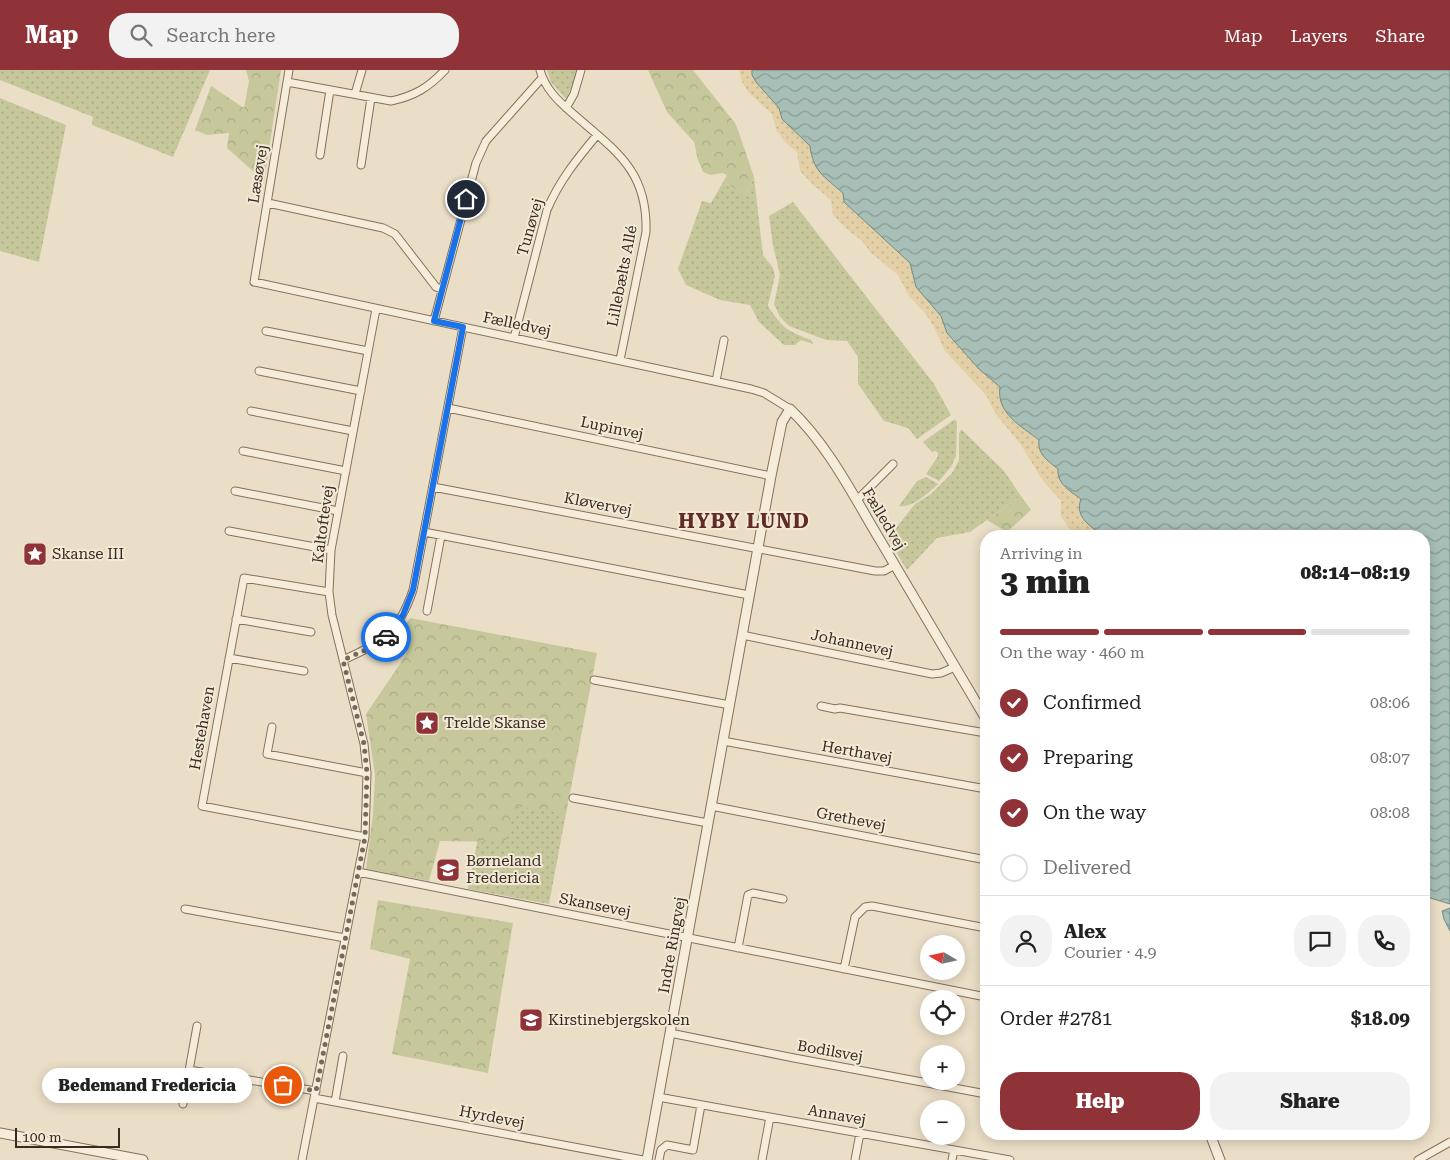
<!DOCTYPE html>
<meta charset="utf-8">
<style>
:root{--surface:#fff;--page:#f2f2f2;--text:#222;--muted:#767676;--line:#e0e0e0;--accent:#8f3339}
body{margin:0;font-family:"Roboto Serif",serif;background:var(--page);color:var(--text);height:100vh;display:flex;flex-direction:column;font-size:19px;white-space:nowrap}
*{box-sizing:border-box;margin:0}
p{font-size:16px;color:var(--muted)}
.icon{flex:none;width:28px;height:28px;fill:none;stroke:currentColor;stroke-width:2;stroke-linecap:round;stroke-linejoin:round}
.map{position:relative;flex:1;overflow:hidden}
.drawer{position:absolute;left:980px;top:460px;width:450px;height:610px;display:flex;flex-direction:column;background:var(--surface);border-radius:20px;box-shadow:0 2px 12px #0003}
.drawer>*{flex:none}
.needle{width:32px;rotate:279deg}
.buttons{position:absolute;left:920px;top:865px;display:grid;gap:10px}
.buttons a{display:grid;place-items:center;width:45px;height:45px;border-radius:50%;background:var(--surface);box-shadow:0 2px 12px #0003;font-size:25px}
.scale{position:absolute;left:15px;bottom:12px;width:105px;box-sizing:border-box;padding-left:5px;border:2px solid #372a20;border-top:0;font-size:14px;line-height:18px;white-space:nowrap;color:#372a20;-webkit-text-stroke:4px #f3e9d6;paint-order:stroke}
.pin{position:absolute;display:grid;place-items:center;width:42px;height:42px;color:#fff;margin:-21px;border:2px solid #fff;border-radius:50%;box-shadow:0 1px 5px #0007}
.courier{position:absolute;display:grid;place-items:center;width:50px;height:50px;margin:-25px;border:4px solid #1a73e8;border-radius:50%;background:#fff;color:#222;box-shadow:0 1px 6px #0007}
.bubble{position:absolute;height:35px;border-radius:18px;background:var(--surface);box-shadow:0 2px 12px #0003;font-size:16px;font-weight:800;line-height:35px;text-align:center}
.headline em{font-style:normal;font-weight:800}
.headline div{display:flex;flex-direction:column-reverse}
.headline{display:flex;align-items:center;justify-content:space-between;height:85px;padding:0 20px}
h1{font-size:32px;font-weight:800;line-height:38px}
.bar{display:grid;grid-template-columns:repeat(4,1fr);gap:8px 5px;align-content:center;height:60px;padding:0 20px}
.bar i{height:6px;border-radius:4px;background:var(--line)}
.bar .selected{background:var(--accent)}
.bar p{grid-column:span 4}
.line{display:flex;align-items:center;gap:12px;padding:0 20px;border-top:1px solid var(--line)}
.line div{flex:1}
.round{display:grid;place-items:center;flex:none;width:52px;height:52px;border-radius:20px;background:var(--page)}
ol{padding:0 20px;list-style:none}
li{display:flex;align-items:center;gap:15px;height:55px}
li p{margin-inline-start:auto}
li .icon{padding:5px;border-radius:50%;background:var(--accent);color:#fff;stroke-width:4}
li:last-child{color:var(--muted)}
li i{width:28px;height:28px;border:2px solid var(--line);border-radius:50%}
.cta{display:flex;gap:10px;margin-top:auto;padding:10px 20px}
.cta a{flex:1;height:58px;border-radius:20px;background:var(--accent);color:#fff;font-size:20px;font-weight:800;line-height:58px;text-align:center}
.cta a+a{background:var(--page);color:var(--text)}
header{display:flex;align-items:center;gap:30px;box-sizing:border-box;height:70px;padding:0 25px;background:var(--accent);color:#fff}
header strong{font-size:24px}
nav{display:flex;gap:28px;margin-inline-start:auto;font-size:18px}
.search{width:350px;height:45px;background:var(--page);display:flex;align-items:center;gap:12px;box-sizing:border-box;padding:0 18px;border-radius:20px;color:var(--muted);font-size:19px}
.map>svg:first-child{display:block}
</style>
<header>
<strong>Map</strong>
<div class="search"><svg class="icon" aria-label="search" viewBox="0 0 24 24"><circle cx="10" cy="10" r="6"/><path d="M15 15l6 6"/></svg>Search here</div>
<nav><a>Map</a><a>Layers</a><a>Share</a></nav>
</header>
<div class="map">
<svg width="1450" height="1090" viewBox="0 0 1450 1090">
<defs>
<pattern id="grass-dots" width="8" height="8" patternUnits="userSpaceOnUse" patternTransform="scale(1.25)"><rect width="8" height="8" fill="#c6c89c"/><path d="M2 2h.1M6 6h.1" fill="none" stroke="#abac86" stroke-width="1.8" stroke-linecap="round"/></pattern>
<pattern id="forest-crowns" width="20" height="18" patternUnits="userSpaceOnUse" patternTransform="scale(1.25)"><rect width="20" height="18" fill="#c6c89c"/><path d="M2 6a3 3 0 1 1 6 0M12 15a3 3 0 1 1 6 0" fill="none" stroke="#abac86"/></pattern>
<pattern id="sand-dots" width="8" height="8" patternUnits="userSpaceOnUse" patternTransform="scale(1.25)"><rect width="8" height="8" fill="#e4d0a7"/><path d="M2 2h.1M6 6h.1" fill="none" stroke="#c4b38f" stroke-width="1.8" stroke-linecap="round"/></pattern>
<pattern id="water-waves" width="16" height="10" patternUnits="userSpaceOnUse" patternTransform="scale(1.25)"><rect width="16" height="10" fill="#a8bfb7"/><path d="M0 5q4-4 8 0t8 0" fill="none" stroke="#8a9b94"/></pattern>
</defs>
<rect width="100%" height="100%" fill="#ebdec7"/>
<path fill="url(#grass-dots)" d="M0,0H210L173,87L92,55L93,47L0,10Z
M547,0H578L576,9L566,29L551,12Z
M0,28L66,55L39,192L0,181Z
M754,107L763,185L773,198L775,206L768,235L769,238C785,260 786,260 811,270L813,274L801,270L795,275H784L759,252L750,235L720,230L686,215L678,199L702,131L711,133L723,112L746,125Z
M793,132L934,314L951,345L917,369L908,358L884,351L858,314V287L847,271L826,270L789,256L780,247L774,234L780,205L773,175L769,146Z
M955,349L957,353L956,386L951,397L939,411L926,404L938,386V383L935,381L932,382L923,372Z
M961,359L1004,401L1021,426L970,462L937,468L907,500L888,468L915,434L931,424L952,403L959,390V364Z
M926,407L938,414C928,423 913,438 899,436L917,411Z
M506,727L567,738L549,834L468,819L478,768Z"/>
<path fill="url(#forest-crowns)" d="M246,0H281L264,112L253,116L254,102L227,78L229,63L207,65L195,60L211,16L244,38L249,11Z
M648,0H693L735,53L738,60L754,107L746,125L723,112L727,105L722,103L711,105L703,102L698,90L694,72L667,42Z
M1021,426L1031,440L1007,462L987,450Z
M410,548L597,583L566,744L516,736L505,772L440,771L429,811L366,799L373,744L375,705L366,644L406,585L410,564L404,557Z
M378,830L513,853L488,1003L392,984L410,889L370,879Z"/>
<path fill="url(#sand-dots)" d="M739,0H752V5L756,12L779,38L782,49L810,76C813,102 825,107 843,123L844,132L910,193L916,217L941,246L947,263L979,299L1000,318L998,326L1013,350L1039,370L1043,386L1058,400L1063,415L1081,429L1088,455L1104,466H1074L1061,446V431L1043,411L1021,375L995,343L986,325L945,281L934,257L925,243L909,226L898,205L870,182L862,171L849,161L833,145L831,130L812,114L800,101L797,82L786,73L776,60L772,44L748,22L742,12Z"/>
<path fill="url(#water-waves)" stroke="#6f8d84" d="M752,0H1450V834L1424,826V466H1104C1091,457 1074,447 1081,429C1070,421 1057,414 1058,399C1048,391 1037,384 1039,370C1021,356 996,343 1000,317L979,299L947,263L941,246L916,217L910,193L844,132L843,123C825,107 813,102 810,76L782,49L779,38L756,12L752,5Z
M1450,838V861L1444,849L1442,841Z"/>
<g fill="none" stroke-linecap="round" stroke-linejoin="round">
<g stroke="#85705e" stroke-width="9">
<path id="minor" d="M289,0L254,212L751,319L764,323L790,339
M540,0C545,18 557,30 571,42C614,80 648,99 646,162L620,290
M287,12L391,31C415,26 429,17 445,0
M355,24L362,0
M566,38L574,24L581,0
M320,85L330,20
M361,95L371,28
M268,133L383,158L395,164L436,217L442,219
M434,251L476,93L486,71L542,8
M266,261L368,281
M514,268L547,140C559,111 577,89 597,65
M259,301L361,321
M716,311L724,270
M448,338L771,406
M251,341L353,361
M243,381L346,401
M433,417L875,501H884L895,495
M235,421L338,441
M857,430L893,394
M229,461L331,480
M424,462L749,525
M329,522L244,508L202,736L365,767
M427,541L441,466
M236,549L311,562
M742,565L932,604L941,603L955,597
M229,588L304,601
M343,590C382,573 399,562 413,520L463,257
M594,610L730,635
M821,636L835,639L840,638L980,662L986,661
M272,657L267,684L367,703
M723,671L986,719
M573,728L708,753
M711,736L986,790
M358,802L986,927
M185,839L345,868
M738,878L748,825L753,823L783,829
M844,899L855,847L865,837L872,836L986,858
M670,963L794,988L986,1024
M189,1000L316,1021
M658,1027L1010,1090
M314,1028L643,1090
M335,1032L343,986
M183,1034L197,956
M302,1090L365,767L367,703L364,674L332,545L329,522L331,480L376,239
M659,1090L661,1080L667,1075L693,1080L701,1035
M762,1090L770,1047
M855,1090L860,1063
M952,1090L954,1080
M1418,1090L1450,1072"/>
</g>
<g stroke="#85705e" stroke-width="11">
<path id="tertiary" d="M0,1063L143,1090
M1210,1064L1220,1090
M647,1090L771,406L782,352L790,339C828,375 853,425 880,470C915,530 951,589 986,649"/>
</g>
<use href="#minor" stroke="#f6ecda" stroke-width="7"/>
<use href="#tertiary" stroke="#f6ecda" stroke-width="9"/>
</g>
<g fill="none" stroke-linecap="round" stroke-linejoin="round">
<path stroke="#76695a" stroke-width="5" stroke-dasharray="0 9" d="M283,1015L316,1021L365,767L367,703L364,674L343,590L370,578L386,567"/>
<path stroke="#1a73e8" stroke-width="6" d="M386,567L403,545L413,520L463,257L434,251L466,129"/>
</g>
<defs>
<g id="sight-square" transform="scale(1.25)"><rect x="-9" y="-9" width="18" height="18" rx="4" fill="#8f3339" stroke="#f3e9d6"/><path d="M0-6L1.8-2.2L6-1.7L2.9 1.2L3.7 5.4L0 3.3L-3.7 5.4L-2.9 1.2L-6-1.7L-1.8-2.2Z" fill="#fff"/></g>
<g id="school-square" transform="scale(1.25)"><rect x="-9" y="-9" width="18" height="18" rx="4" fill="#8f3339" stroke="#f3e9d6"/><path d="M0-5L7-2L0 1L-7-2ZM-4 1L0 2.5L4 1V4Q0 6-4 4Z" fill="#fff"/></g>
</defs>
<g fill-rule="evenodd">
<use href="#sight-square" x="35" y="484"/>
<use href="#sight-square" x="427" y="653"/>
<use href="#school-square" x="448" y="800"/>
<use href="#school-square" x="531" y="950"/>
</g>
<g text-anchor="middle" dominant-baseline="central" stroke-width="4" stroke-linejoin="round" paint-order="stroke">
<g font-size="15" fill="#372a20" stroke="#f3e9d6">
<text transform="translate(258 104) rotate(-81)">Læsøvej</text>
<text transform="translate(530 157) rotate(-74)">Tunøvej</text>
<text transform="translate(622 206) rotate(-79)">Lillebælts Allé</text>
<text transform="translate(517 254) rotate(12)">Fælledvej</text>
<text transform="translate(612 358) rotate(12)">Lupinvej</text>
<text transform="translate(598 434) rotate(11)">Kløvervej</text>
<text transform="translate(884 449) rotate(59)">Fælledvej</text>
<text transform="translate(323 454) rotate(-82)">Kaltoftevej</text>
<text transform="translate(852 573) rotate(12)">Johannevej</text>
<text transform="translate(202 658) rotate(-80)">Hestehaven</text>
<text transform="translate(857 682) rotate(10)">Herthavej</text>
<text transform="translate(851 749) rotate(11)">Grethevej</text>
<text transform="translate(595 835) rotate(11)">Skansevej</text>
<text transform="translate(672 875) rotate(-80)">Indre Ringvej</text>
<text transform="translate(830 981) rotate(10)">Bodilsvej</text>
<text transform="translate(837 1045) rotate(10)">Annavej</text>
<text transform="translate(492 1047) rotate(11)">Hyrdevej</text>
</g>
<g font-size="15" fill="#372a20" stroke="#f3e9d6" text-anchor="start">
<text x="52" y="484">Skanse III</text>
<text x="444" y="653">Trelde Skanse</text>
<text x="466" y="791">Børneland<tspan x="466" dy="17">Fredericia</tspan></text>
<text x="548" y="950">Kirstinebjergskolen</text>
</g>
<g font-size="20" font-weight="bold" letter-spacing="1" fill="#602c23" stroke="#f3e9d6">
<text x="744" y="451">HYBY LUND</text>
</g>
</g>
</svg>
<div class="buttons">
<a><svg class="needle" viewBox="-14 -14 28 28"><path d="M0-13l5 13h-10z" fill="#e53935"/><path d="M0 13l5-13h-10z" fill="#767676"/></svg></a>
<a><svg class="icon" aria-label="locate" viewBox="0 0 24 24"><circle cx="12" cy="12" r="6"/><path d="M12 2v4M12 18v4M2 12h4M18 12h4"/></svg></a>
<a>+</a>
<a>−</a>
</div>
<div class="scale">100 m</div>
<div class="pin" style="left:283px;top:1015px;background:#ea580c"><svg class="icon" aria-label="bag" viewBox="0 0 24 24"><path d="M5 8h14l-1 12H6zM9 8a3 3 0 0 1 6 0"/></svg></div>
<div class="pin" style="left:466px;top:129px;background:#1f2937"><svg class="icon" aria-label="home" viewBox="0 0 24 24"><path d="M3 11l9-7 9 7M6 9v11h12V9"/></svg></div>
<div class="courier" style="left:386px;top:567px"><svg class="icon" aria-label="car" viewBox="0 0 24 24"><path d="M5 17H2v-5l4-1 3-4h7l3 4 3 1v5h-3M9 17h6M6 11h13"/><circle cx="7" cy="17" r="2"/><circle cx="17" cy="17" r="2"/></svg></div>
<div class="bubble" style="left:42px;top:998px;width:210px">Bedemand Fredericia</div>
<section class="drawer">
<div class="headline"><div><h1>3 min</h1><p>Arriving in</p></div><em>08:14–08:19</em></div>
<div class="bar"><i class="selected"></i><i class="selected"></i><i class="selected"></i><i></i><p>On the way · 460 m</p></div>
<ol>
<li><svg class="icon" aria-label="check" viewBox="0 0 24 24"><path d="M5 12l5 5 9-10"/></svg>Confirmed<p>08:06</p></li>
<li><svg class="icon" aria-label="check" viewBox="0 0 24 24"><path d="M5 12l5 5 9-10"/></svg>Preparing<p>08:07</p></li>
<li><svg class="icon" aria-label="check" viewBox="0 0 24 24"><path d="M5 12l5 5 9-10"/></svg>On the way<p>08:08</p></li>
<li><i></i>Delivered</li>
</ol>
<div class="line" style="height:90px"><a class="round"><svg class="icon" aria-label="person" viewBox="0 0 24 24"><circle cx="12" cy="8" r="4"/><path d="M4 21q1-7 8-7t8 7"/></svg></a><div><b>Alex</b><p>Courier · 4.9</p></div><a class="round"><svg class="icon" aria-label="chat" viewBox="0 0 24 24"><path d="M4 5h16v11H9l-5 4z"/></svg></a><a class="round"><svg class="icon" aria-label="phone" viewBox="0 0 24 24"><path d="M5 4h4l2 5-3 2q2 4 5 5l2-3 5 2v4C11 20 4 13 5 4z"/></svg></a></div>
<div class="line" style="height:65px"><div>Order #2781</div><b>$18.09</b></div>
<div class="cta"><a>Help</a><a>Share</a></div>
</section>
</div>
